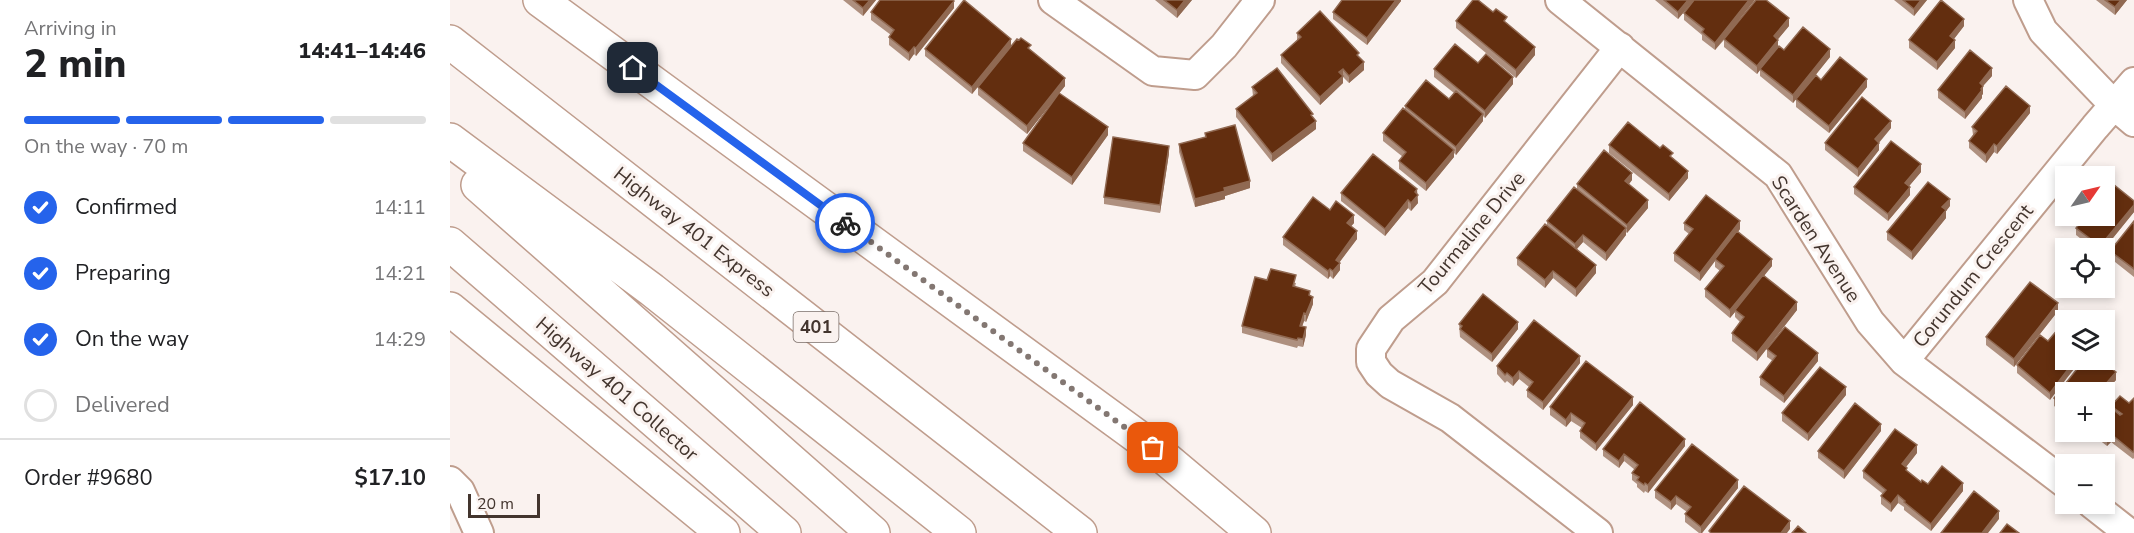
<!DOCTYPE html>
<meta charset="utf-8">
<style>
:root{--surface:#fff;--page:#f6f6f6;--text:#202124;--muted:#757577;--line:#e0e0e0;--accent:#2563eb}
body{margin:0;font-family:"Nunito Sans",sans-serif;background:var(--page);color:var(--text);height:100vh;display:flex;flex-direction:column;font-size:22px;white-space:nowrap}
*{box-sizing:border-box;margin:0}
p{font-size:20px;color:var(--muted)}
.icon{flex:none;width:33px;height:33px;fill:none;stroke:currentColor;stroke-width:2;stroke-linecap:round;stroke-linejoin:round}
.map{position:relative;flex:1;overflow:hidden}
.drawer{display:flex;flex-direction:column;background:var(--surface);width:450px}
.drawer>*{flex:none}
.needle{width:39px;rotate:56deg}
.controls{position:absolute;left:1605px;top:166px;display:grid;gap:12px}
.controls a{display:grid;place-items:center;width:60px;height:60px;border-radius:0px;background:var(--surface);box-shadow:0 3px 9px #0003;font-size:30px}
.scale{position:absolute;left:18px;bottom:15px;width:72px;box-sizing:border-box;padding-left:6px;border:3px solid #43352e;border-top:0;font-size:16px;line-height:21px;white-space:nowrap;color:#43352e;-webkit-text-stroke:4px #faf2ef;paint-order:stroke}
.pin{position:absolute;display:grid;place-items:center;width:51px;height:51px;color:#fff;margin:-26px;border-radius:12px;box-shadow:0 3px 9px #0006}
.courier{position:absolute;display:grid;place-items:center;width:60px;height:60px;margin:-30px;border:4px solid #2563eb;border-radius:50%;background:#fff;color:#222;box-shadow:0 2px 8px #0007}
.overview em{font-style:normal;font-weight:800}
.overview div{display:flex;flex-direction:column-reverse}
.overview{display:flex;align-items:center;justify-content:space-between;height:102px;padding:0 24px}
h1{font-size:39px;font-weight:800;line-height:45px}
.bar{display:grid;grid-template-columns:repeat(4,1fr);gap:9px 6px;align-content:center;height:72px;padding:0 24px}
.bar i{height:8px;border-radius:4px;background:var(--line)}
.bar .on{background:var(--accent)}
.bar p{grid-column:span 4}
.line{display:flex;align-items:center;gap:15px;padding:0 24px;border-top:2px solid var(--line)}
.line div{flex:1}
ol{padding:0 24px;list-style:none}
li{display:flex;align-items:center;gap:18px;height:66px}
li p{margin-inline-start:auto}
li .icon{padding:6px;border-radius:50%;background:var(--accent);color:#fff;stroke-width:4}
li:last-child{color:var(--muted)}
li i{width:33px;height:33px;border:3px solid var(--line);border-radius:50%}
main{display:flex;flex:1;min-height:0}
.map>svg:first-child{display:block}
</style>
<main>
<section class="drawer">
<div class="overview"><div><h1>2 min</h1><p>Arriving in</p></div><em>14:41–14:46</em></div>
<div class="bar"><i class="on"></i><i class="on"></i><i class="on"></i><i></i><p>On the way · 70 m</p></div>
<ol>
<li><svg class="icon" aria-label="check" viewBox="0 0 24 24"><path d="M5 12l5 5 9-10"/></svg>Confirmed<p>14:11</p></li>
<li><svg class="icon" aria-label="check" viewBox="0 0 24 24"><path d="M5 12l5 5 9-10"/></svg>Preparing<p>14:21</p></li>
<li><svg class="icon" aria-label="check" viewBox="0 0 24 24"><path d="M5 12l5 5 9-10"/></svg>On the way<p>14:29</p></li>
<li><i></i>Delivered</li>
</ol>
<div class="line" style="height:78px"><div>Order #9680</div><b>$17.10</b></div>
</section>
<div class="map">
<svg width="1684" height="533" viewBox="0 0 1684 533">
<rect width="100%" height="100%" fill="#faf2ef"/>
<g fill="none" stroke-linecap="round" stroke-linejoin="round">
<g stroke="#bf9d8d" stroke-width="32">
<path id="minor" d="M603,0L703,71L745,75L774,46L810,0
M1110,0L1328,175L1420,322L1454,361L1616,484
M1578,0L1593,31L1664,105L1684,122
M1454,361L1645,127L1684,82
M0,481L10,491L29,533
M1642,504L1679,533
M1148,533L1000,418L940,384L929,374L921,362V349L941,319L985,282L1170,47"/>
</g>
<g stroke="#bf9d8d" stroke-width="36">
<path id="highway" d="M90,0L703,448L804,533
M0,42L630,533
M0,140L202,290L509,533
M28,185L423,533
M0,244L334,533
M0,309L273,533"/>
</g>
<use href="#minor" stroke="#fff" stroke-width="28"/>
<use href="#highway" stroke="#fff" stroke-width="33"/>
</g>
<path fill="#ae907f" d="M393,0H426L413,16Z
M705,0H742L727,18Z
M951,0V1L917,45L883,19V12Z
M1205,0H1244L1228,19Z
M1444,0H1477L1464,16Z
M1646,0H1677L1665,15Z
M504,8L466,56L464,54L459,61L439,45V37L441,35L421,20V12Z
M1234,13L1339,26L1327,40L1328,47L1334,50L1380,57L1343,103L1310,76V69L1307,74L1274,47V40L1265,50L1252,40V35L1234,20Z
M1006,21L1057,23L1085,55L1066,78L1006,28Z
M1514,26L1504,39L1505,48L1487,70L1459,48V40Z
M847,33L909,57L914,70L899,83L893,77V83L870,105L831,63V55L847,41Z
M561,46L581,51L615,86L609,93L658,135L622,185L573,151V143L605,98L577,134L528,95V87L559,49L522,94L475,56V49Z
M1028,63L1063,84L1035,118L1033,116V121L1006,155L1004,153V157L976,191L949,169V161L953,157L933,141V133L955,110V106L999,99L1004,93L984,77V69Z
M1542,76L1533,86V94L1532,95V98L1515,119L1488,98V90Z
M1371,80L1417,87L1379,133L1346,107V99Z
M802,87L863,117L866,129L822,162L786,117V109L803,96Z
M1580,113L1547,154L1544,152L1536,163L1519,148V141L1523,135L1522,127Z
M1441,128L1429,143V150L1408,177L1375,150V143Z
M755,133L800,188L775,196V199L745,207L729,152V144L755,137Z
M1159,145L1223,158L1238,178L1219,201L1159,153Z
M719,153L710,213L654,204V197Z
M1471,172L1459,186L1460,195L1438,221L1404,194V187Z
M1182,180L1179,184L1198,208L1177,233L1176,232V235L1156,261L1133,242L1127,249L1146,273L1126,297L1103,278L1095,288L1067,265V258L1097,226V221L1127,189V184Z
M891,193L967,194L968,203L961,211L958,208L935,236L891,201Z
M1684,201V212L1654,249H1644L1626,235V228Z
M1500,206L1496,211V218L1462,260L1437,240V232Z
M880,210L904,223L901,226L907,239L889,262L890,270L883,279L880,276L878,279L833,245V237Z
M1684,221V277L1660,258V251Z
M1234,223L1290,229L1288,232L1322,266L1314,275L1347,310L1307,361L1282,341V333L1290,322L1285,317V312L1280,318L1255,297V289L1270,271L1265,267V261L1250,281L1224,261V253L1239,234L1234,230Z
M817,280L846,283L845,287L860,296L863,304L856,322L854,321L852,326L856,335L853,347L848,346L847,348L792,333V326Z
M1608,311L1564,367L1536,345V337Z
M1009,324L1068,329L1042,362L1010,337Z
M1609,328L1600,400L1567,373V365L1598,341Z
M1317,349L1368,361L1334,403L1310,385V377L1323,361L1317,357Z
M1634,360H1651L1666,372V380L1654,393H1616V414L1604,406V398Z
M1130,363L1093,410L1077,397V390L1079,387L1069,379L1063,386L1057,381L1055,383L1047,374V366Z
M1396,395L1358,441L1332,421V413Z
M1684,398V458L1683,459L1661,442L1657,446L1644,436V432H1654L1661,406L1679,403Z
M1183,405L1146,451L1130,438V431L1132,428L1121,421L1116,427L1100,415V407Z
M1431,431L1394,479L1368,458V451Z
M1235,446L1198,493L1195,491L1194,493L1187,487V484L1182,480V473L1185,470L1174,461L1169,468L1153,456V449Z
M1467,453L1456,467L1457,471L1471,482L1478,484L1513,491L1481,531L1454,510V507L1448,503L1441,512L1431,504V496L1433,494L1413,478V471Z
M1288,488L1252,533H1249L1235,522V514L1237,512L1226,504L1221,510L1205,498V490Z"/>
<path fill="#906952" d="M420,0H426L413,16V8Z
M735,0H742L727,18V10Z
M946,0H951V1L917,45V38Z
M1238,0H1244L1228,19V12Z
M1299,0H1305L1265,50V43Z
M1471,0H1477L1464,16V9Z
M1671,0H1677L1665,15V7Z
M504,1V8L466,56V48Z
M1339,18V26L1324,44V36Z
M1514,19V26L1500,44V36Z
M561,39V46L522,94V87Z
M1328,40V48L1307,74V66Z
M1505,40V48L1487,70V62Z
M464,47V54L459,61V53Z
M1085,47V55L1066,78V70Z
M1380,49V57L1343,103V95Z
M914,62V70L899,83V76Z
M1542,68V76L1533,86V94L1532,95V98L1515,119V112L1530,83Z
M893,69V83L870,105V97L889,72Z
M1063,77V84L1035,118V111Z
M615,78V86L577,134V126Z
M1417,79V87L1379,133V126Z
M1580,106V113L1547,154V146Z
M1033,114V121L1006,155V147Z
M866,121V129L822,162V154Z
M1441,121V128L1425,147V139Z
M658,127V135L622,185V177Z
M1429,143V150L1408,177V169Z
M1544,144V152L1536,163V155Z
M719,146V153L710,213V205Z
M1004,150V157L976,191V183Z
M1471,164V172L1455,191V183Z
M1238,171V178L1219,201V194Z
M1182,173V180L1175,189V181Z
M800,181V188L775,196V199L745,207V199L774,188Z
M1460,187V195L1438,221V214Z
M967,189L968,203L961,211V203L965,192Z
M1500,199V206L1496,211V218L1462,260V252L1492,207Z
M958,200V208L935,236V229Z
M1198,200V208L1177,233V225Z
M1684,205V212L1654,249H1650V246Z
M904,215V223L897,231V223Z
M1290,221V229L1266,260L1265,259V261L1250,281V273Z
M1176,228V235L1156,261V253Z
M907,231V239L886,267V260Z
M1133,235V242L1125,251V244Z
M1322,259V266L1286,311L1285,310V312L1280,318V310Z
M890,263V270L883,279V271Z
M1146,265V273L1126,297V289Z
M880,269V276L878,279V271Z
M1103,271V278L1095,288V280Z
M863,297V304L856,322V314Z
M1347,302V310L1307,361V353Z
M1608,303V311L1564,367V359Z
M854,313V321L850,333V326Z
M1068,322V329L1042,362V354Z
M856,327V335L853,347V339Z
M1368,353V361L1334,403V396Z
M1130,356V363L1093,410V402Z
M1625,360H1631L1600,400V393Z
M1069,371V379L1063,386V378Z
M1666,372V380L1654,393H1648Z
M1396,387V395L1358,441V434Z
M1183,397V405L1146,451V444Z
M1121,413V421L1116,427V420Z
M1431,424V431L1394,479V471Z
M1661,434V442L1657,446V439Z
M1235,439V446L1198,493V485Z
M1467,445V453L1452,472V464Z
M1174,454V461L1169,468V461Z
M1288,480V488L1252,533H1251V527Z
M1513,483V491L1481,531V524Z
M1448,495V503L1441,512V504Z
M1226,496V504L1221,510V502Z
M1549,511V519L1538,533H1532Z
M1340,521V529L1337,533H1331Z"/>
<path fill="#632e0f" stroke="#906952" stroke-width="1.5" d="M403,0H420L413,8Z
M430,0H503L504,1L466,48L464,47L459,53L439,37L444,30L421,12Z
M514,0L561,39L522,87L475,49Z
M714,0H735L727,10Z
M892,0H946L917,38L883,12Z
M1023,0H1028L1043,12L1046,9L1057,17L1054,21L1085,47L1066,70L1006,21Z
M1214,0H1238L1228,12Z
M1244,0H1299L1265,43L1252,32L1254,29L1234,13Z
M1306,0H1316L1339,18L1324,36L1328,40L1307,66L1274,39Z
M1453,0H1471L1464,9Z
M1491,0L1514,19L1500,36L1505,40L1487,62L1459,40Z
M1655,0H1671L1665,7Z
M870,11L909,53L907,55L914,62L899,76L893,69L889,72L893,76L870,97L831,55L851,37L847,33Z
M1353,27L1380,49L1343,95L1310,69L1329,46L1334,50Z
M571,38L581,45L578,48L615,78L577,126L528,87L567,39L569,40Z
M1005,44L1028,63L1036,54L1063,77L1035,111L984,69Z
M1520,50L1542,68L1530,83L1533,86L1531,89L1532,90L1515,112L1488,90Z
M1390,57L1417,79L1379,126L1346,99L1366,75L1371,80Z
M827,68L863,114L861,115L866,121L822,154L786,109L807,93L802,87Z
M976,80L999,99L1006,91L1033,114L1006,147L955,106Z
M1556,86L1580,106L1547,146L1544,144L1536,155L1519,141L1527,131L1522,127Z
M609,93L658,127L622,177L573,143Z
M1412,97L1441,121L1425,139L1429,143L1408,169L1375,143Z
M953,108L1004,150L976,183L949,161L956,152L933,133Z
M1178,122L1210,148L1213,145L1223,153L1220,156L1238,171L1219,194L1159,145Z
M785,125L800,181L774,188L775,191L745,199L729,144L756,137L755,133Z
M663,137L719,146L710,205L654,197Z
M1441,141L1471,164L1455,183L1460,187L1438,214L1404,187Z
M1154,150L1182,173L1175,181L1198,200L1177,225L1127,184Z
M923,154L967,189L965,192L968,195L961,203L958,200L935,229L891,193Z
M1478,182L1500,199L1492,207L1496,210L1462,252L1437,232Z
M1663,184L1684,201V205L1650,246L1626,228L1636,216H1654V194Z
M1124,187L1176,228L1156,253L1133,235L1125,244L1097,221Z
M1256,195L1290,221L1250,273L1224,253L1243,229L1234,223Z
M863,197L880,210L886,201L904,215L897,223L907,231L886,260L890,263L883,271L880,269L878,271L833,237Z
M1684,221V269L1660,251Z
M1095,224L1146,265L1126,289L1103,271L1095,280L1067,258Z
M1287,231L1322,259L1280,310L1255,289L1274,266L1265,259Z
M821,269L846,275L843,286L860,291L859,295L863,297L856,314L854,313L850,326L856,327L853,339L848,338L847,340L792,326L805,277L817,280Z
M1313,275L1347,302L1307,353L1282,333L1294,317L1285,310Z
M1580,282L1608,303L1564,359L1536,337Z
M1033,294L1068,322L1042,354L1010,329L1012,326L1009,324Z
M1084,320L1130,356L1093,402L1077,390L1083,382L1069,371L1063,378L1057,373L1055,375L1047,366Z
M1335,327L1368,353L1334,396L1310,377L1326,356L1317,349Z
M1609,328L1616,332V360H1625L1600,393L1567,365L1590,335L1598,341Z
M1634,360H1651L1666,372L1648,393H1616V407L1604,398Z
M1136,361L1183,397L1146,444L1130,431L1135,423L1121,413L1116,420L1100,407Z
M1370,367L1396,387L1358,434L1332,413Z
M1670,396L1679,403L1684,398V450L1683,452L1661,434L1657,439L1649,432H1654V414L1660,407L1670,415L1672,414L1661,406Z
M1190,402L1235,439L1198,485L1195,483L1194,485L1187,480L1189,477L1182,473L1188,465L1174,454L1169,461L1153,449Z
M1405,403L1431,424L1394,471L1368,451Z
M1445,429L1467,445L1452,464L1457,468L1456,470L1471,482L1472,480L1478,484L1492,466L1513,483L1481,524L1454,502L1455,501L1448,495L1441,504L1431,496L1436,490L1413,471Z
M1242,444L1288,480L1251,527L1235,514L1241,507L1226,496L1221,502L1205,490Z
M1294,486L1340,521L1331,533H1261L1259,531Z
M1524,491L1549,511L1532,533H1491Z
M1557,524L1569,533H1550Z
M1348,526L1356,533H1342Z"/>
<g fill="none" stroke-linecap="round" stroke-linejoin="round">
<path stroke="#837772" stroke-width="6" stroke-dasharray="0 10.8" d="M395,223L703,448"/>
<path stroke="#2563eb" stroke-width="8" d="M183,68L395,223"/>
</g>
<g text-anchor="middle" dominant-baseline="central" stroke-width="6" stroke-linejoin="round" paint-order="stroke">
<rect fill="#faf2ef" stroke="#7a6e68" stroke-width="1.5" x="343.5" y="312" width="45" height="30" rx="4.5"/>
<g font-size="18" font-weight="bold" fill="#43352e">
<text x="366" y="327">401</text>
</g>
<g font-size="20" fill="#43352e" stroke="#faf2ef">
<text transform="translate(244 232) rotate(38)">Highway 401 Express</text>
<text transform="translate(1022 233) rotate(-50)">Tourmaline Drive</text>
<text transform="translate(1366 239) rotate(57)">Scarden Avenue</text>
<text transform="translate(1523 276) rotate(-51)">Corundum Crescent</text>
<text transform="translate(167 389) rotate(41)">Highway 401 Collector</text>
</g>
</g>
</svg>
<div class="controls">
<a><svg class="needle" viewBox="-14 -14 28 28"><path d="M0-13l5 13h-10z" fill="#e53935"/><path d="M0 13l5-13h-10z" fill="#757577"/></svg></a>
<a><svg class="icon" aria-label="locate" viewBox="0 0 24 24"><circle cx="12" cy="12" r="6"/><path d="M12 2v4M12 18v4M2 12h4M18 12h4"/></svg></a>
<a><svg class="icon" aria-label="layers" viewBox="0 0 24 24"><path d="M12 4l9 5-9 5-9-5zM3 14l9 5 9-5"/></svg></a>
<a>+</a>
<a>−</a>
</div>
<div class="scale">20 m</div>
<div class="pin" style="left:703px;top:448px;background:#ea580c"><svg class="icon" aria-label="bag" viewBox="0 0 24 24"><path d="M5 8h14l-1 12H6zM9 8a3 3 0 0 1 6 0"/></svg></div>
<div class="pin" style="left:183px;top:68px;background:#1f2937"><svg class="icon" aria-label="home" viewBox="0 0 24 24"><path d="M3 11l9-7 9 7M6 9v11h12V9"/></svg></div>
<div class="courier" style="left:395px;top:223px"><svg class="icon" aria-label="bike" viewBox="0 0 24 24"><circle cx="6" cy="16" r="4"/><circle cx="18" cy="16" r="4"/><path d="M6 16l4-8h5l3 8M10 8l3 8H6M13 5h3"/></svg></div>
</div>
</main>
